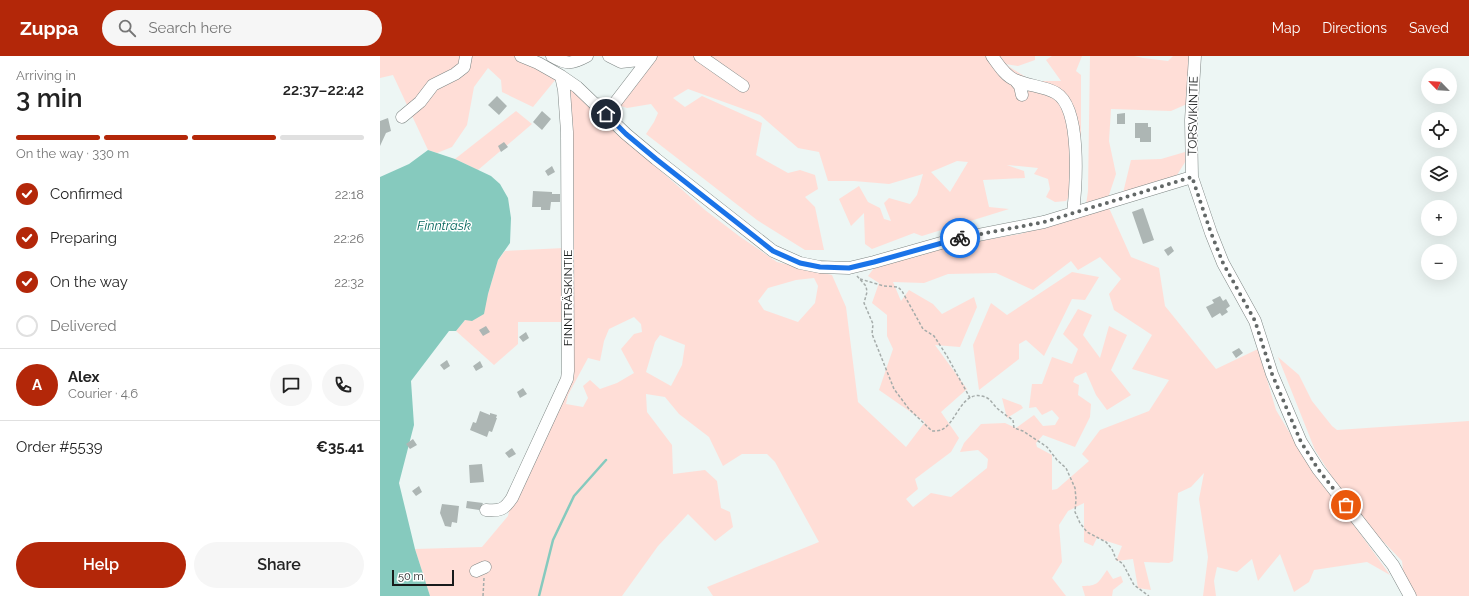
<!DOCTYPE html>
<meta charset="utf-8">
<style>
:root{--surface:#fff;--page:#f6f6f6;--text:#222;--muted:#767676;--line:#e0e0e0;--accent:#b32709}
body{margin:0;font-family:Raleway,sans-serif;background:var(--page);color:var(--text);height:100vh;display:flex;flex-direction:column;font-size:15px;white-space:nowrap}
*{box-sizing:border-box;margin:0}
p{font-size:13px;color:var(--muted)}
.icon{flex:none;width:22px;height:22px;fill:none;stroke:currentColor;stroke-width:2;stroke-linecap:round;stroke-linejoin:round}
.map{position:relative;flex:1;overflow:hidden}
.sheet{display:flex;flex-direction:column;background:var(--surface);width:380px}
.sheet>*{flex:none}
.needle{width:26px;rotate:295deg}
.tools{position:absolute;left:1041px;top:12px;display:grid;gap:8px}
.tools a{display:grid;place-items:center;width:36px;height:36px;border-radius:50%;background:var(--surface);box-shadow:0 4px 16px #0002;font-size:20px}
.scale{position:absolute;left:12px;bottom:10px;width:62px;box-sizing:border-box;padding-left:4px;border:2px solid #181b1b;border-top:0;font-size:11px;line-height:14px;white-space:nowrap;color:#181b1b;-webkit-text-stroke:3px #fff;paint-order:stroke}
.pin{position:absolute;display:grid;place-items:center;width:34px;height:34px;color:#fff;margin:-17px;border:2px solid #fff;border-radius:50%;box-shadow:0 1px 4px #0007}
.courier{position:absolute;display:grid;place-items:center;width:40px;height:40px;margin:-20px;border:3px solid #1a73e8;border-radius:50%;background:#fff;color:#222;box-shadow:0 1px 5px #0007}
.summary em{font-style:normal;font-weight:600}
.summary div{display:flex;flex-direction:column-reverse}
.summary{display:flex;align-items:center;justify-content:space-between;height:68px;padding:0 16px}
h1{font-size:26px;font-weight:600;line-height:30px}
.bar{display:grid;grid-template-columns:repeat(4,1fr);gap:6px 4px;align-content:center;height:48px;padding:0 16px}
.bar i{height:5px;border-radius:3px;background:var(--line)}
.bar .active{background:var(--accent)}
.bar p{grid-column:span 4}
.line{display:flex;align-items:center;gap:10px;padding:0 16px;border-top:1px solid var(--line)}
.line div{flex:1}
.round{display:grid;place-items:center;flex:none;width:42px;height:42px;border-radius:21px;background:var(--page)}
ol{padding:0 16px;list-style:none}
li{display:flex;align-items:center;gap:12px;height:44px}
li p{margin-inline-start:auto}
li .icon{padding:4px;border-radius:50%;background:var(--accent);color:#fff;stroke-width:4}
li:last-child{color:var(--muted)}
li i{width:22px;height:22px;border:2px solid var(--line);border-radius:50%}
.action{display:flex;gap:8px;margin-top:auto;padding:8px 16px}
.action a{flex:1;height:46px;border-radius:24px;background:var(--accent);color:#fff;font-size:16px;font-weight:600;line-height:46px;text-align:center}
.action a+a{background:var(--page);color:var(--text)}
header{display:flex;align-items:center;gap:24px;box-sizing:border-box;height:56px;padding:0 20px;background:var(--accent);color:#fff}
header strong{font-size:19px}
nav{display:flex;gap:22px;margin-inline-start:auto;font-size:14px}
.search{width:280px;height:36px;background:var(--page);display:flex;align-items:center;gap:10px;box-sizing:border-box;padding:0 14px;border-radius:22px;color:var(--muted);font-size:15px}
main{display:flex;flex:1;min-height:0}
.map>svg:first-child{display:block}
</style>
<header>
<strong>Zuppa</strong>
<div class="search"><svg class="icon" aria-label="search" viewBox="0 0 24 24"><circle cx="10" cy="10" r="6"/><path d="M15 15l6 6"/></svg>Search here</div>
<nav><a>Map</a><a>Directions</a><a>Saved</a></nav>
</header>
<main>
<section class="sheet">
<div class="summary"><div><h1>3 min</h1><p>Arriving in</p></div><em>22:37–22:42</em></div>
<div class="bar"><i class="active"></i><i class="active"></i><i class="active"></i><i></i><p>On the way · 330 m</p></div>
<ol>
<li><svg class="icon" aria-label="check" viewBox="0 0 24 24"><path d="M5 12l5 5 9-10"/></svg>Confirmed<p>22:18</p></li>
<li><svg class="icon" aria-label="check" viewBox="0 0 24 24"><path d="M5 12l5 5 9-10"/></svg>Preparing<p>22:26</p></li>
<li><svg class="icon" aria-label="check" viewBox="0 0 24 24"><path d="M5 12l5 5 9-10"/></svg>On the way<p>22:32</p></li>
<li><i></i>Delivered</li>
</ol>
<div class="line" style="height:72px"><b class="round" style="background:var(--accent);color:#fff">A</b><div><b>Alex</b><p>Courier · 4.6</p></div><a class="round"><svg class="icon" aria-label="chat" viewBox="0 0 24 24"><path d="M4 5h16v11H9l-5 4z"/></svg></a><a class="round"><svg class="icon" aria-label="phone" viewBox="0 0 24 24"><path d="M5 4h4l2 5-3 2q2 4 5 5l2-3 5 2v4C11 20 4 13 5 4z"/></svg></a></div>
<div class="line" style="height:52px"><div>Order #5539</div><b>€35.41</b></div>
<div class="action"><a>Help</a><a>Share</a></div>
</section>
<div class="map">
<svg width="1089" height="540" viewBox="0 0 1089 540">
<rect width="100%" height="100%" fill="#edf6f4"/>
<path fill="#ffded7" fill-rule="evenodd" d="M0,0H138L176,23L153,51L122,36L121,24L108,12L94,31L87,69L72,91L57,97L48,94L13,19L0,22Z
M236,0H655V4L638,10L625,8L652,25H681L666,4L672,0H702L696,15L701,19V123L686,145L675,146L666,141L670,133L668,123L654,118L658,112L627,109L644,115L645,122L603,124L609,151L629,153L542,180L534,177L492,193L485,188L484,157L471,170L459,143L479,130L488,146L500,152L504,163L511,165L504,147L509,142L530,148L537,139L543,118L509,128L474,125H448L439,96L418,92L380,59L308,33L293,42L305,51L322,40L382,67L376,99L408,117L420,114L435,119L438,133L425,141L435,151L444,194H425L377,164L266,78L274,66L278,57L271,48L247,52L238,49L264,15L268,17ZM577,105L588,106L570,136L551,116Z
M710,0H754L763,2L788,5L793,0H812L807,48L791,55L731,53L729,85L736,118L728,142L706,149L708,135Z
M188,34H193L214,56L325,154L359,180L397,206L452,219L466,251L478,346L526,391L545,366L499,334L513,293L507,280V259L492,247L499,227L488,220L494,212L559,193L587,187L640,178L729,152L751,201L779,212L785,250L836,313L878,293L896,354L935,419L953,440L1010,519L987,506L934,514L929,526L914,536L900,498L878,525L872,503L857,516L837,511L834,525L836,540H823L828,501L819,443L824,417L811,431L798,437L793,505L789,507L764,506L771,534L758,532L753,503L736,505L742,490L717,482L713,490L704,486V447L688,455L679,469L682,506L672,522L686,540H333L327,531L439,486L395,406L387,398H362L343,410L329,381L299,358L285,341L266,338L267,356L292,389L293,418L325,414L337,425L341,452L350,456L353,471L335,485L308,458L278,490L242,540H50L35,493L102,491L128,460L130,451L186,334ZM720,201L741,223L729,238L734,254L772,279L752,313L789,324L769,355L720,374L702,398L709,405L677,433L672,434V399L657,391L656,387L663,379L695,391L710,361L711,348L698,339L699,329L693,326L695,321L706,316L716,339L727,354L751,339L731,314L747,279L729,270L720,302L703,279L712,259L698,253L683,278L698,293L692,308L672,301L662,328H652L649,352L656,351L662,359L672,354L679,362L675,369L663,370L654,359L636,372L625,367L601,368L584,387L580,396L598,394L608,403L607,412L571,441L551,437L533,451L526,443L538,433L535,423L571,396L579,382L561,356L587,333L555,289L580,291L597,251L594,241L562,258L553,248L529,234L521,245L513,226L544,227L568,218L616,217L653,234L691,205L698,214ZM434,222L438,230L435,247L418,266L384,254L378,245L388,232L416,224ZM254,261L261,268L262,276L254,278L241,293L254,317L237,327L220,333L210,324L203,330L208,342L203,351L186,348L188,339L208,302L220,305L224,285L229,273ZM280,279L305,289L302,309L291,330L266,316L275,286Z
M136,55L152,68L98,114L75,103Z
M805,96L807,103L797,119L765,131L743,137L751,104L781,103Z
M184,192L186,266H138V288L114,309L76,275L85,264L108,238L118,204L125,195Z
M692,216L719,221L705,244L692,243L664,300L646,284L639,288V303L599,334L593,289L611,247L627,259Z
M898,301L919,319L932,345L952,370L957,374L1089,365V540H1037L1024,524L1022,505L973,454L935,394Z
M622,342L641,349L643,352L627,362Z
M727,514L733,523L741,520L743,526L733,534L732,540H705L702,530C718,530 718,527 727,514Z"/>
<path fill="#86cabe" d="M48,94L75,103L111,120L120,128L128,142L131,162L130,187L118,204L108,238L104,258L92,265L85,264L76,275H69L31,325L34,369L19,427L35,493L50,540H0V121L29,108Z"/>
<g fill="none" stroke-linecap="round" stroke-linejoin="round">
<path stroke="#86cabe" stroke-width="2.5" d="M159,540L173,484L194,440L226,404"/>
</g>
<path fill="#adb6b4" d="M117,40L127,50L119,59L108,49Z
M162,55L171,63L162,74L153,66Z
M745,57V68H737V58Z
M8,62L11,75L6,77L0,90V65Z
M755,67H768V71H771V86H760V82H755Z
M124,86L128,91L121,96L118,90Z
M172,110L175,116L168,120L165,115Z
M153,135L172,136V138H180V146H171L170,154H161V151H152Z
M763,152L774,184L763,188L752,156Z
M791,190L794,195L788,200L784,194Z
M840,240L843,245L846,243L850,250L846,253L848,256L842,260L840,257L832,262L826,251L834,247L832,244Z
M106,270L110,276L103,280L99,274Z
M146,276L149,282L143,286L139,281Z
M859,292L863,297L856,302L852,296Z
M67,304L70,310L64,314L60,309Z
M100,305L103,311L96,315L93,310Z
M143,332L147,338L140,342L137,336Z
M100,355L110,359V357L117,359L116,362H117L112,376L109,375L107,381L90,374L93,366L96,367Z
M33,383L37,389L30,393L26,388Z
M132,392L136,398L129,402L125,397Z
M102,408L104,426L90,427L89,409Z
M39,430L42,436L36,440L32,435Z
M87,445L103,447L99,454L86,452Z
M62,448L79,450L77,467L72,466L71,471L65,470L62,462L60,457Z"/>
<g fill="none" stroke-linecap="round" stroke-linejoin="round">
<g stroke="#7e8684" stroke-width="13">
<path id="minor" d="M141,0L158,7L181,20L197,31L246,78L276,103L393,195L420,207L440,211L469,212L494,206L568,185L664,166L812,121
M172,0C187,9 192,8 207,0
M229,0L241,6L259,4L266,0
M320,0L363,30
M612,0C618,8 625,20 635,24C648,30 664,30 676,37C702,52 696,131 693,157
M815,0L811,64L812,121L831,177L843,207L875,265L892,318L921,386L938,413L1013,509L1030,540
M635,24L640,30L642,39
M216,48L229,50L235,47L271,0
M22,61L40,46L53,29L75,18L84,11L86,0
M106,454C120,455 124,454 132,442L187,323L188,315L187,76L184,34L181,20
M96,515L105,511"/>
</g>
<path stroke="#a5acaa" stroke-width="1.5" stroke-dasharray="3 2" stroke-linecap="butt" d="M477,220L486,230L487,236L484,247L493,268L492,278L514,333L529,353L552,375C555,375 559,375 561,374C577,368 581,332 605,341C610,342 614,350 618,353C623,357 628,361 633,364L634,372L643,375L667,391L677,404L686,412L695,432L696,443L695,456L700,467L707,476L726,486L732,493L736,503L743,508L754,529L769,540
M480,223L504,230L518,231L522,235L543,273L554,280L567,300L590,342
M103,540L104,522"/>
<use href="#minor" stroke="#fff" stroke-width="12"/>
</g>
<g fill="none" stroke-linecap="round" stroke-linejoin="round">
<path stroke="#636867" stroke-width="4" stroke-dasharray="0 7.2" d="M580,182L664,166L812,121L831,177L843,207L875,265L892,318L921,386L938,413L966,449"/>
<path stroke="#1a73e8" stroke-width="5" d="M226,58L246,78L276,103L393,195L420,207L440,211L469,212L494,206L580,182"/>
</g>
<g text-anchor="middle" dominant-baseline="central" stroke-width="3" stroke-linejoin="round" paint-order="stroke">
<g font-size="12" fill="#181b1b" stroke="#fff">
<text transform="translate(813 60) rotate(-89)">TORSVIKINTIE</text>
<text transform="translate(188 242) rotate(-90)">FINNTRÄSKINTIE</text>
</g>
<g font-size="13" font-style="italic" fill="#05665c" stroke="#fff">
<text x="64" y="169">Finnträsk</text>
</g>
</g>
</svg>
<div class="tools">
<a><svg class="needle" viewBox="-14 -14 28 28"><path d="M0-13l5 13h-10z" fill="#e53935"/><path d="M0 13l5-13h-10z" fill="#767676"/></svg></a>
<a><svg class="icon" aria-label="locate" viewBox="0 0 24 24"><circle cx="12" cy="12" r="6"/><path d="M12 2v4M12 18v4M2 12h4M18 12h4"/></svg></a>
<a><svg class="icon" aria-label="layers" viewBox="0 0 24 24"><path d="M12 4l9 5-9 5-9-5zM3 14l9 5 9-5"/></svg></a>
<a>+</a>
<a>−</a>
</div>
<div class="scale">50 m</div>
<div class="pin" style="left:966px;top:449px;background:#ea580c"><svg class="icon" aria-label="bag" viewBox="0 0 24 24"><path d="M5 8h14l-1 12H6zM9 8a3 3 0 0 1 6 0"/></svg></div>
<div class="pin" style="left:226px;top:58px;background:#1f2937"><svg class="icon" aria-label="home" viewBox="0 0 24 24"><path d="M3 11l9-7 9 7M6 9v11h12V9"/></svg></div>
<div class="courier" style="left:580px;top:182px"><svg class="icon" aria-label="bike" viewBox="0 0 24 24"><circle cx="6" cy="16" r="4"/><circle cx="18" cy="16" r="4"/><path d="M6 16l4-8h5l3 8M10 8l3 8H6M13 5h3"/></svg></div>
</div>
</main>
